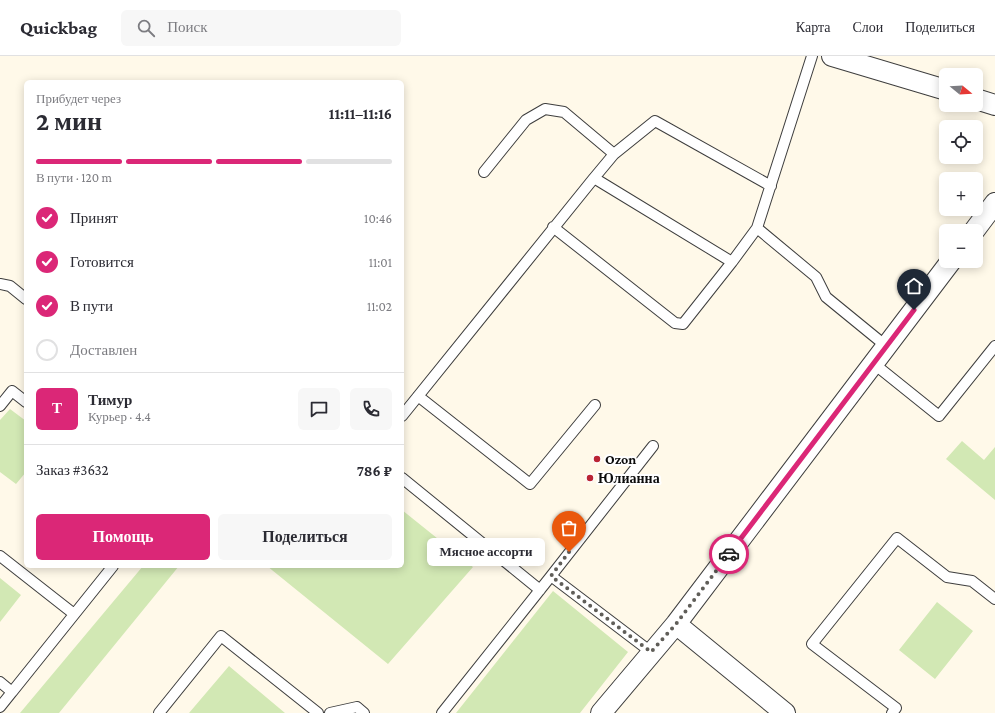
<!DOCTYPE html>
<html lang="ru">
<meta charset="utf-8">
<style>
:root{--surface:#fff;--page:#f7f7f7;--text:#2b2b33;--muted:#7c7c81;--line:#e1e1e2;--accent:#db2777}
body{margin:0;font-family:"Crimson Pro",serif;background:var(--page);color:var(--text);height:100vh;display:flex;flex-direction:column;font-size:15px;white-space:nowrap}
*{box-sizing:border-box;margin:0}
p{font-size:13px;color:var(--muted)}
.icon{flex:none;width:22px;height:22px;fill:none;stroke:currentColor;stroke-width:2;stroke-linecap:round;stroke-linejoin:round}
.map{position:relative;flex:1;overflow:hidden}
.details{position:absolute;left:24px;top:24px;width:380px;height:488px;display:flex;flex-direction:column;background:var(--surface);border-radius:6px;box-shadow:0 2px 10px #0003}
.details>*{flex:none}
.needle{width:26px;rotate:108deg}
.buttons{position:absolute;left:939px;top:12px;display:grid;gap:8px}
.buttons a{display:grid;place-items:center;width:44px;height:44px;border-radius:6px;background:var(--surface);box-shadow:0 2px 10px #0003;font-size:20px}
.pin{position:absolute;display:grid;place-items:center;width:34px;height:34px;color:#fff;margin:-41px -17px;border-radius:50% 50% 50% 0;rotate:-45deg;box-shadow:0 0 4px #0007}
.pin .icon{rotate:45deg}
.courier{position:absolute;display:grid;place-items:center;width:40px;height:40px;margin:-20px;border:3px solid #db2777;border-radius:50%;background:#fff;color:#222;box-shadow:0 1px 5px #0007}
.bubble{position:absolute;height:28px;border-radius:6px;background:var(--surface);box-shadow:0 2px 10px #0003;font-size:13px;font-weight:700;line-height:28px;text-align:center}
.overview em{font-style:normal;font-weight:700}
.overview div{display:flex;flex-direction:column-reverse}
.overview{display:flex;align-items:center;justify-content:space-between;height:68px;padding:0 12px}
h1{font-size:26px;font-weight:700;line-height:30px}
.bar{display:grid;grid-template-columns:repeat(4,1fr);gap:6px 4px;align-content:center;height:48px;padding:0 12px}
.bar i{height:5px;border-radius:3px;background:var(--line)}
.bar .current{background:var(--accent)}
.bar p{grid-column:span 4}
.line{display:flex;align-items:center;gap:10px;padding:0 12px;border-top:1px solid var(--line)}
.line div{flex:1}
.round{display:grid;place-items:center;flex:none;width:42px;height:42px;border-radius:6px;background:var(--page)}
ol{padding:0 12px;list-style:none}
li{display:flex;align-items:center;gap:12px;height:44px}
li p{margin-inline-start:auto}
li .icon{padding:4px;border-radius:50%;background:var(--accent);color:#fff;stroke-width:4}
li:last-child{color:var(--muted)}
li i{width:22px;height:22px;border:2px solid var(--line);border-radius:50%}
.button{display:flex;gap:8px;margin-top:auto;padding:8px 12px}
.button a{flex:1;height:46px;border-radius:6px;background:var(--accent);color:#fff;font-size:16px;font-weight:700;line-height:46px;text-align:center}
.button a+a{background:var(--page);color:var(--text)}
header{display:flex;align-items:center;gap:24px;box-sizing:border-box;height:56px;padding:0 20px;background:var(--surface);border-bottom:1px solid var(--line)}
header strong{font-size:19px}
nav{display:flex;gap:22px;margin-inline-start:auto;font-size:14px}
.search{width:280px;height:36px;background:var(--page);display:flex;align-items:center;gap:10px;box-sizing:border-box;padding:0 14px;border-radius:6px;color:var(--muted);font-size:15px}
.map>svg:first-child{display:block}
</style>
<header>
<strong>Quickbag</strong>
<div class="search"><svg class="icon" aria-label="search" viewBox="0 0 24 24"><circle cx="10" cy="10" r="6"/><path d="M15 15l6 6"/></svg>Поиск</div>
<nav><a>Карта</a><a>Слои</a><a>Поделиться</a></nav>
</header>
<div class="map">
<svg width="995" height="657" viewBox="0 0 995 657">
<rect width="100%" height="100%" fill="#fff9e9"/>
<path fill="#d2e8b4" d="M10,353L26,365V416L16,428L0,416V364Z
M962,385L984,404L995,391V444L946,403Z
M402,454L473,511L388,608L267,510H402Z
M143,510H179L59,657H20Z
M0,522L21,539L0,566Z
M553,535L628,596L580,657H456Z
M937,546L973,575L935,623L899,594Z
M229,610L285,657H189Z"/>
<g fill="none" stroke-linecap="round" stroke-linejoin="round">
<g stroke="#3e3e3e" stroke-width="12">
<path id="service" d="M614,98L655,65L771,130
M484,116L526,64L545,53L564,56L614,98L594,122
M553,171L675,267L683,268L732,206
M757,172L816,221L826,241L886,290
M0,228L10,230L26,243
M873,307L939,360L995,290
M418,340L530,428L595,349
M0,350L12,335L26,346
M402,360L594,122L732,206L757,172L812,0
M402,422L540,534
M0,500L74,558
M651,596L551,520L653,390
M0,626L12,636L0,651
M12,636L113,510
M159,657L221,580L318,657
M330,657L357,651L364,657
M442,657L551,520
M892,657L896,652L812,588L897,482L947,521L972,525L995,543"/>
</g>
<g stroke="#3e3e3e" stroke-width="22">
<path id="minor" d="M832,0L946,34
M976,43L995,49
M974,175L995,147
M676,568L785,657
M601,657L676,568L951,205"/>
</g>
<use href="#service" stroke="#fff" stroke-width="10"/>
<use href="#minor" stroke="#fff" stroke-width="20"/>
</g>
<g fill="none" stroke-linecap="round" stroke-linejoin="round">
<path stroke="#605e59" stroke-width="4" stroke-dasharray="0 7.2" d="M569,496L551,520L651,596L676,568L729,498"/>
<path stroke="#db2777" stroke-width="5" d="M729,498L914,254"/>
</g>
<g fill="#ba2434" stroke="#fff" stroke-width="1.5">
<circle cx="597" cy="403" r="4"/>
<circle cx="590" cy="422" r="4"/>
</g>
<g text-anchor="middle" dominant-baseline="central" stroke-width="4" stroke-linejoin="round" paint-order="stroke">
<g font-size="14" font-weight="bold" fill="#0b0b0b" stroke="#fff" text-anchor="start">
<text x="605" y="403">Ozon</text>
<text x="598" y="422">Юлианна</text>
</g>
</g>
</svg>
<div class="buttons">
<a><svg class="needle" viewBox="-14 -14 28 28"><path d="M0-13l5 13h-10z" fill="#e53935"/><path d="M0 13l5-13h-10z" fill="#7c7c81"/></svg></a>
<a><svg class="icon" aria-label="locate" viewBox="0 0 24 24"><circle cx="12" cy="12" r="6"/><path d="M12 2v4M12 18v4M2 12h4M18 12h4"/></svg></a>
<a>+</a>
<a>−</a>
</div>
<div class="pin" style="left:569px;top:496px;background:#ea580c"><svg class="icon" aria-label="bag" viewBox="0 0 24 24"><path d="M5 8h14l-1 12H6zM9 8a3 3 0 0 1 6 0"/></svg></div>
<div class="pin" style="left:914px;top:254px;background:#1f2937"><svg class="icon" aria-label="home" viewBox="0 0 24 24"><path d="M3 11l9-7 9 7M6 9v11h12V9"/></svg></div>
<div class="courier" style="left:729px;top:498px"><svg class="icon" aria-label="car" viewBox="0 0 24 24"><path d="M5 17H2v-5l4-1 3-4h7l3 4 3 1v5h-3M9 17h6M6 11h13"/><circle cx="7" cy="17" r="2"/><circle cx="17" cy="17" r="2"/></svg></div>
<div class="bubble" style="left:427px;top:482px;width:118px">Мясное ассорти</div>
<section class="details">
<div class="overview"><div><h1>2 мин</h1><p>Прибудет через</p></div><em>11:11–11:16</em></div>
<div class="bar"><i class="current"></i><i class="current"></i><i class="current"></i><i></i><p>В пути · 120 m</p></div>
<ol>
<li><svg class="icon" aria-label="check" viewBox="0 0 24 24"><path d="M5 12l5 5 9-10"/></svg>Принят<p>10:46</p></li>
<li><svg class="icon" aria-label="check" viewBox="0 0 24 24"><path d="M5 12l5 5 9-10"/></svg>Готовится<p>11:01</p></li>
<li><svg class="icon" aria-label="check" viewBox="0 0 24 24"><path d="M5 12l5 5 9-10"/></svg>В пути<p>11:02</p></li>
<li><i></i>Доставлен</li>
</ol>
<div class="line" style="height:72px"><b class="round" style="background:var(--accent);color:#fff">Т</b><div><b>Тимур</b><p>Курьер · 4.4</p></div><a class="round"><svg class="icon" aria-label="chat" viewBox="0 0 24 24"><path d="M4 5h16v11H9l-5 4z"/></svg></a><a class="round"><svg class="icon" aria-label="phone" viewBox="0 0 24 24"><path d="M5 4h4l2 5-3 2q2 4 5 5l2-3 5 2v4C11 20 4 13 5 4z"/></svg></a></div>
<div class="line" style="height:52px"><div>Заказ #3632</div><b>786 ₽</b></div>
<div class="button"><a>Помощь</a><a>Поделиться</a></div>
</section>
</div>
